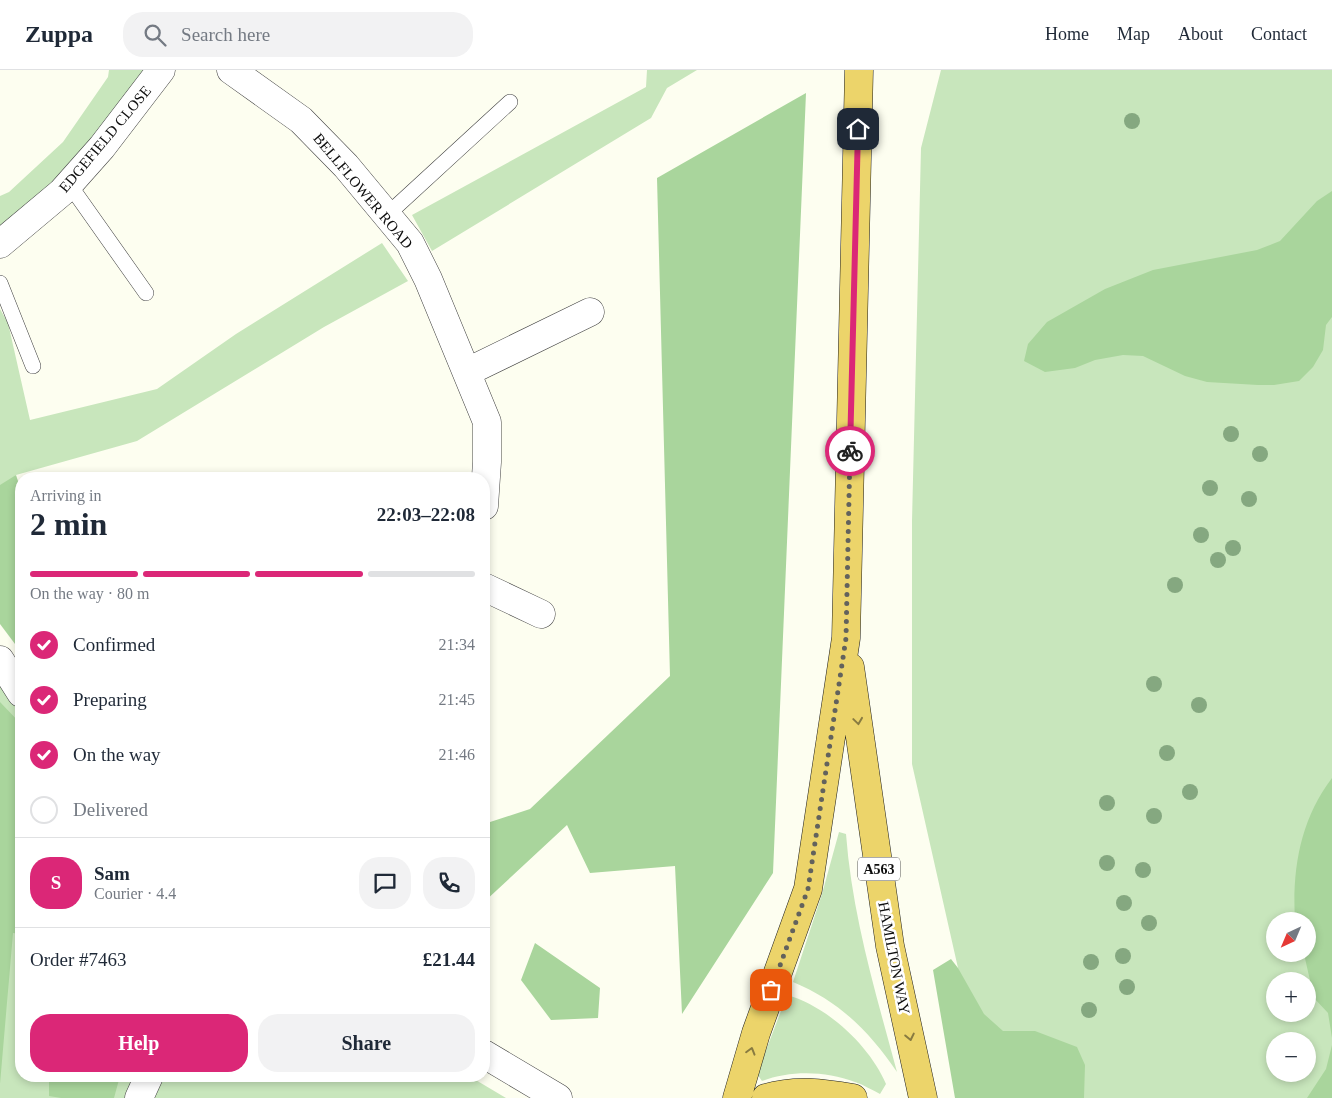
<!DOCTYPE html>
<meta charset="utf-8">
<style>
:root{--surface:#fff;--page:#f2f2f3;--text:#1f2937;--muted:#747a83;--line:#e0e1e3;--accent:#db2777}
body{margin:0;font-family:Georgia,serif;background:var(--page);color:var(--text);height:100vh;display:flex;flex-direction:column;font-size:19px;white-space:nowrap}
*{box-sizing:border-box;margin:0}
p{font-size:16px;color:var(--muted)}
.icon{flex:none;width:28px;height:28px;fill:none;stroke:currentColor;stroke-width:2;stroke-linecap:round;stroke-linejoin:round}
.map{position:relative;flex:1;overflow:hidden}
.side{position:absolute;left:15px;top:402px;width:475px;height:610px;display:flex;flex-direction:column;background:var(--surface);border-radius:20px;box-shadow:0 2px 8px #0003}
.side>*{flex:none}
.needle{width:32px;rotate:224deg}
.fabs{position:absolute;left:1266px;top:842px;display:grid;gap:10px}
.fabs a{display:grid;place-items:center;width:50px;height:50px;border-radius:50%;background:var(--surface);box-shadow:0 2px 8px #0003;font-size:25px}
.pin{position:absolute;display:grid;place-items:center;width:42px;height:42px;color:#fff;margin:-21px;border-radius:10px;box-shadow:0 2px 8px #0006}
.courier{position:absolute;display:grid;place-items:center;width:50px;height:50px;margin:-25px;border:4px solid #db2777;border-radius:50%;background:#fff;color:#222;box-shadow:0 1px 6px #0007}
.headline em{font-style:normal;font-weight:600}
.headline div{display:flex;flex-direction:column-reverse}
.headline{display:flex;align-items:center;justify-content:space-between;height:85px;padding:0 15px}
h1{font-size:32px;font-weight:600;line-height:38px}
.bar{display:grid;grid-template-columns:repeat(4,1fr);gap:8px 5px;align-content:center;height:60px;padding:0 15px}
.bar i{height:6px;border-radius:4px;background:var(--line)}
.bar .active{background:var(--accent)}
.bar p{grid-column:span 4}
.line{display:flex;align-items:center;gap:12px;padding:0 15px;border-top:1px solid var(--line)}
.line div{flex:1}
.round{display:grid;place-items:center;flex:none;width:52px;height:52px;border-radius:20px;background:var(--page)}
ol{padding:0 15px;list-style:none}
li{display:flex;align-items:center;gap:15px;height:55px}
li p{margin-inline-start:auto}
li .icon{padding:5px;border-radius:50%;background:var(--accent);color:#fff;stroke-width:4}
li:last-child{color:var(--muted)}
li i{width:28px;height:28px;border:2px solid var(--line);border-radius:50%}
.button{display:flex;gap:10px;margin-top:auto;padding:10px 15px}
.button a{flex:1;height:58px;border-radius:20px;background:var(--accent);color:#fff;font-size:20px;font-weight:600;line-height:58px;text-align:center}
.button a+a{background:var(--page);color:var(--text)}
header{display:flex;align-items:center;gap:30px;box-sizing:border-box;height:70px;padding:0 25px;background:var(--surface);border-bottom:1px solid var(--line)}
header strong{font-size:24px}
nav{display:flex;gap:28px;margin-inline-start:auto;font-size:18px}
.search{width:350px;height:45px;background:var(--page);display:flex;align-items:center;gap:12px;box-sizing:border-box;padding:0 18px;border-radius:20px;color:var(--muted);font-size:19px}
.map>svg:first-child{display:block}
</style>
<header>
<strong>Zuppa</strong>
<div class="search"><svg class="icon" aria-label="search" viewBox="0 0 24 24"><circle cx="10" cy="10" r="6"/><path d="M15 15l6 6"/></svg>Search here</div>
<nav><a>Home</a><a>Map</a><a>About</a><a>Contact</a></nav>
</header>
<div class="map">
<svg width="1332" height="1028" viewBox="0 0 1332 1028">
<rect width="100%" height="100%" fill="#fdfef0"/>
<path fill="#c8e6bc" fill-rule="evenodd" d="M109,0H157L0,175V126L9,122L63,72L108,7Z
M647,0H697L667,18L651,48L432,181L412,145L646,17Z
M941,0H1332V1028H994L967,938L912,694V451L921,78ZM1275,851H1308V884H1275ZM1275,911H1308V944H1275ZM1275,971H1308V1004H1275Z
M382,173L408,211L324,257L137,371L16,405L0,425V239L8,253L30,350L157,319L236,264Z
M0,606L21,633V1006H469L506,1028H0Z
M839,762L846,764C852,845 876,924 897,1002C869,961 839,931 793,912L822,824Z
M787,925C827,936 870,976 886,1014L880,1024C872,1020 864,1015 855,1012C826,1001 791,1000 762,1011L757,1004Z"/>
<path fill="#a9d59c" d="M806,23L773,803L682,944L675,796L590,803L567,755L484,832V754L530,739L670,606L657,108Z
M1332,121V247L1326,255L1323,280L1313,297L1299,311L1274,315H1258L1207,312L1185,306L1143,286L1123,285L1095,290L1075,298L1045,302L1024,291L1028,274L1047,252L1105,219L1153,200L1257,180L1280,171L1317,131Z
M16,405L21,420V582L0,554V415Z
M0,632L21,654V864L13,863L0,1014Z
M1332,708V968L1328,943L1314,928L1304,884H1308V851H1295C1292,800 1300,750 1332,708Z
M535,873L600,918L598,948L551,950L521,910Z
M951,889L958,898L984,944L1003,961H1035L1077,977L1085,995L1084,1028H955L933,900Z
M1332,975V1028H1307L1326,999Z
M49,1006H120L114,1028H61L49,1026Z"/>
<g fill="none" stroke-linecap="round" stroke-linejoin="round">
<g stroke="#414141" stroke-width="16">
<path id="service" d="M69,114L146,223
M387,145L510,32
M0,213L33,296"/>
</g>
<g stroke="#414141" stroke-width="29">
<path id="minor" d="M0,174L62,122L102,77L161,0
M467,302L590,242
M484,517L541,544
M139,1028L149,1006"/>
</g>
<g stroke="#414141" stroke-width="29">
<path id="tertiary" d="M231,0L301,50L346,96L410,173L428,209L487,352V392L484,436
M0,590L21,623
M484,984L558,1028"/>
</g>
<g stroke="#1f1f1f" stroke-width="29">
<path id="trunk" d="M850,597L890,876L923,1028
M737,1028L756,963L808,819L846,568L859,0
M766,1028C796,1019 823,1023 853,1028"/>
</g>
<use href="#service" stroke="#fff" stroke-width="15"/>
<use href="#minor" stroke="#fff" stroke-width="28"/>
<use href="#tertiary" stroke="#fff" stroke-width="28"/>
<use href="#trunk" stroke="#ecd46a" stroke-width="28"/>
</g>
<g fill="#85a880">
<circle cx="1132" cy="51" r="8"/>
<circle cx="1231" cy="364" r="8"/>
<circle cx="1260" cy="384" r="8"/>
<circle cx="1210" cy="418" r="8"/>
<circle cx="1249" cy="429" r="8"/>
<circle cx="1201" cy="465" r="8"/>
<circle cx="1233" cy="478" r="8"/>
<circle cx="1218" cy="490" r="8"/>
<circle cx="1175" cy="515" r="8"/>
<circle cx="1154" cy="614" r="8"/>
<circle cx="1199" cy="635" r="8"/>
<circle cx="1167" cy="683" r="8"/>
<circle cx="1190" cy="722" r="8"/>
<circle cx="1107" cy="733" r="8"/>
<circle cx="1154" cy="746" r="8"/>
<circle cx="1107" cy="793" r="8"/>
<circle cx="1143" cy="800" r="8"/>
<circle cx="1124" cy="833" r="8"/>
<circle cx="1149" cy="853" r="8"/>
<circle cx="1123" cy="886" r="8"/>
<circle cx="1091" cy="892" r="8"/>
<circle cx="1127" cy="917" r="8"/>
<circle cx="1089" cy="940" r="8"/>
</g>
<defs><path id="oneway-chevron" d="M-2-3.5L2.5 0L-2 3.5" fill="none" stroke-width="1.6" stroke-linecap="round" stroke-linejoin="round" transform="scale(1.25)"/></defs>
<g stroke="#887b41">
<use href="#oneway-chevron" transform="translate(858 651) rotate(82)"/>
<use href="#oneway-chevron" transform="translate(910 967) rotate(78)"/>
<use href="#oneway-chevron" transform="translate(751 981) rotate(-74)"/>
</g>
<g fill="none" stroke-linecap="round" stroke-linejoin="round">
<path stroke="#62625d" stroke-width="5" stroke-dasharray="0 9" d="M771,920L808,819L846,568L850,381"/>
<path stroke="#db2777" stroke-width="6" d="M850,381L858,59"/>
</g>
<g text-anchor="middle" dominant-baseline="central" stroke-width="5" stroke-linejoin="round" paint-order="stroke">
<rect fill="#fff" stroke="#565656" stroke-width="1" x="858" y="787.5" width="42" height="23" rx="4"/>
<g font-size="14" font-weight="bold" fill="#0e0e0e">
<text x="879" y="799">A563</text>
</g>
<g font-size="15" fill="#0e0e0e" stroke="#fff">
<text transform="translate(105 69) rotate(-50)">EDGEFIELD CLOSE</text>
<text transform="translate(363 121) rotate(50)">BELLFLOWER ROAD</text>
<text transform="translate(894 888) rotate(79)">HAMILTON WAY</text>
</g>
</g>
</svg>
<div class="fabs">
<a><svg class="needle" viewBox="-14 -14 28 28"><path d="M0-13l5 13h-10z" fill="#e53935"/><path d="M0 13l5-13h-10z" fill="#747a83"/></svg></a>
<a>+</a>
<a>−</a>
</div>
<div class="pin" style="left:771px;top:920px;background:#ea580c"><svg class="icon" aria-label="bag" viewBox="0 0 24 24"><path d="M5 8h14l-1 12H6zM9 8a3 3 0 0 1 6 0"/></svg></div>
<div class="pin" style="left:858px;top:59px;background:#1f2937"><svg class="icon" aria-label="home" viewBox="0 0 24 24"><path d="M3 11l9-7 9 7M6 9v11h12V9"/></svg></div>
<div class="courier" style="left:850px;top:381px"><svg class="icon" aria-label="bike" viewBox="0 0 24 24"><circle cx="6" cy="16" r="4"/><circle cx="18" cy="16" r="4"/><path d="M6 16l4-8h5l3 8M10 8l3 8H6M13 5h3"/></svg></div>
<section class="side">
<div class="headline"><div><h1>2 min</h1><p>Arriving in</p></div><em>22:03–22:08</em></div>
<div class="bar"><i class="active"></i><i class="active"></i><i class="active"></i><i></i><p>On the way · 80 m</p></div>
<ol>
<li><svg class="icon" aria-label="check" viewBox="0 0 24 24"><path d="M5 12l5 5 9-10"/></svg>Confirmed<p>21:34</p></li>
<li><svg class="icon" aria-label="check" viewBox="0 0 24 24"><path d="M5 12l5 5 9-10"/></svg>Preparing<p>21:45</p></li>
<li><svg class="icon" aria-label="check" viewBox="0 0 24 24"><path d="M5 12l5 5 9-10"/></svg>On the way<p>21:46</p></li>
<li><i></i>Delivered</li>
</ol>
<div class="line" style="height:90px"><b class="round" style="background:var(--accent);color:#fff">S</b><div><b>Sam</b><p>Courier · 4.4</p></div><a class="round"><svg class="icon" aria-label="chat" viewBox="0 0 24 24"><path d="M4 5h16v11H9l-5 4z"/></svg></a><a class="round"><svg class="icon" aria-label="phone" viewBox="0 0 24 24"><path d="M5 4h4l2 5-3 2q2 4 5 5l2-3 5 2v4C11 20 4 13 5 4z"/></svg></a></div>
<div class="line" style="height:65px"><div>Order #7463</div><b>£21.44</b></div>
<div class="button"><a>Help</a><a>Share</a></div>
</section>
</div>
